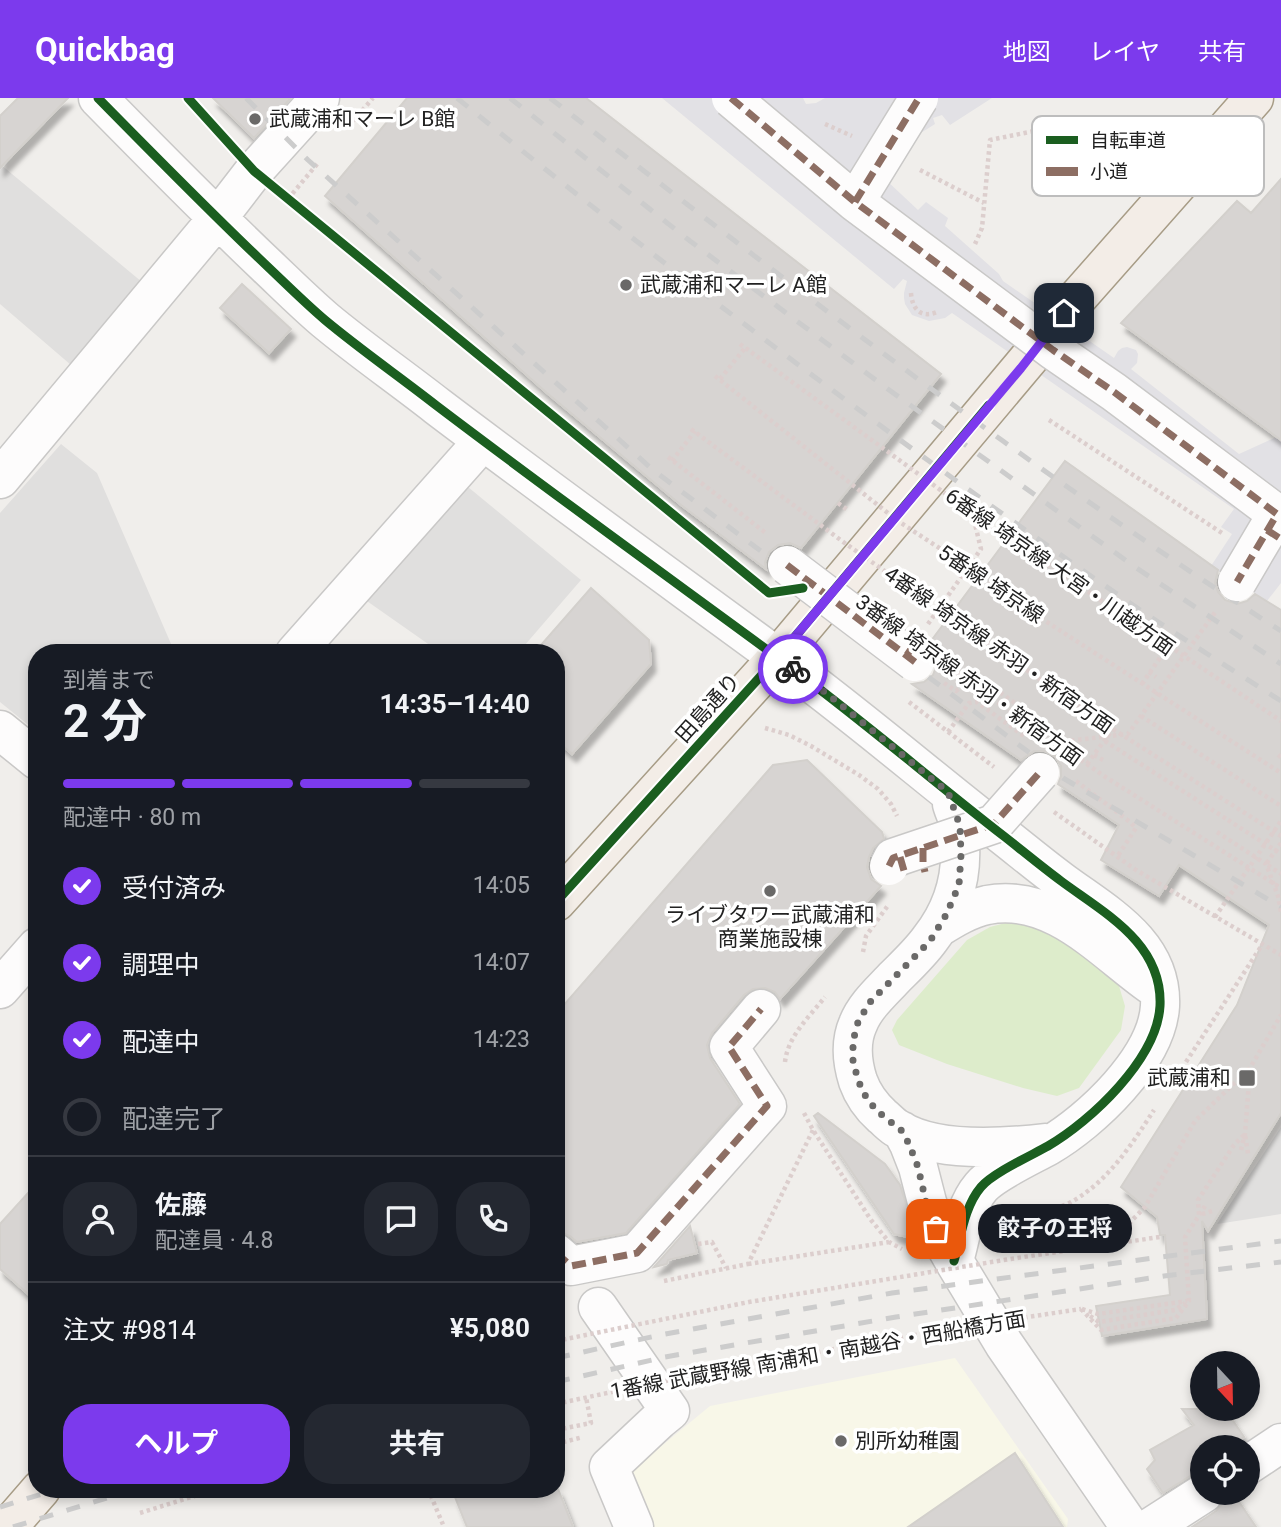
<!DOCTYPE html>
<html lang="ja">
<meta charset="utf-8">
<style>
:root{--surface:#171b24;--page:#242831;--text:#f1f3f6;--muted:#9ea1a6;--line:#363941;--accent:#7c3aed}
body{margin:0;font-family:Roboto,"Noto Sans JP",sans-serif;background:var(--page);color:var(--text);height:100vh;display:flex;flex-direction:column;font-size:26px;white-space:nowrap}
*{box-sizing:border-box;margin:0}
p{font-size:23px;color:var(--muted)}
.icon{flex:none;width:38px;height:38px;fill:none;stroke:currentColor;stroke-width:2;stroke-linecap:round;stroke-linejoin:round}
.map{position:relative;flex:1;overflow:hidden}
.sheet{position:absolute;left:28px;top:546px;width:537px;height:854px;display:flex;flex-direction:column;background:var(--surface);border-radius:28px;box-shadow:0 4px 10px #0003}
.sheet>*{flex:none}
.needle{width:46px;rotate:158deg}
.tools{position:absolute;left:1190px;top:1253px;display:grid;gap:14px}
.tools a{display:grid;place-items:center;width:70px;height:70px;border-radius:50%;background:var(--surface);box-shadow:0 4px 10px #0003;font-size:35px}
.pin{position:absolute;display:grid;place-items:center;width:60px;height:60px;color:#fff;margin:-30px;border-radius:14px;box-shadow:0 4px 10px #0006}
.courier{position:absolute;display:grid;place-items:center;width:70px;height:70px;margin:-35px;border:5px solid #7c3aed;border-radius:50%;background:#fff;color:#222;box-shadow:0 2px 9px #0007}
.bubble{position:absolute;height:49px;border-radius:24px;background:var(--surface);box-shadow:0 4px 10px #0003;font-size:23px;font-weight:700;line-height:49px;text-align:center}
.overview em{font-style:normal;font-weight:700}
.overview div{display:flex;flex-direction:column-reverse}
.overview{display:flex;align-items:center;justify-content:space-between;height:119px;padding:0 35px}
h1{font-size:46px;font-weight:700;line-height:52px}
.bar{display:grid;grid-template-columns:repeat(4,1fr);gap:10px 7px;align-content:center;height:84px;padding:0 35px}
.bar i{height:9px;border-radius:5px;background:var(--line)}
.bar .on{background:var(--accent)}
.bar p{grid-column:span 4}
.line{display:flex;align-items:center;gap:18px;padding:0 35px;border-top:2px solid var(--line)}
.line div{flex:1}
.round{display:grid;place-items:center;flex:none;width:74px;height:74px;border-radius:28px;background:var(--page)}
ol{padding:0 35px;list-style:none}
li{display:flex;align-items:center;gap:21px;height:77px}
li p{margin-inline-start:auto}
li .icon{padding:7px;border-radius:50%;background:var(--accent);color:#fff;stroke-width:4}
li:last-child{color:var(--muted)}
li i{width:38px;height:38px;border:4px solid var(--line);border-radius:50%}
.action{display:flex;gap:14px;margin-top:auto;padding:14px 35px}
.action a{flex:1;height:80px;border-radius:28px;background:var(--accent);color:#fff;font-size:28px;font-weight:700;line-height:80px;text-align:center}
.action a+a{background:var(--page);color:var(--text)}
header{display:flex;align-items:center;gap:42px;box-sizing:border-box;height:98px;padding:0 35px;background:var(--accent);color:#fff}
header strong{font-size:33px}
nav{display:flex;gap:38px;margin-inline-start:auto;font-size:24px}
.map>svg:first-child{display:block}
</style>
<header>
<strong>Quickbag</strong>
<nav><a>地図</a><a>レイヤ</a><a>共有</a></nav>
</header>
<div class="map">
<svg width="1281" height="1429" viewBox="0 0 1281 1429">
<defs>
<filter id="shadow"><feDropShadow dx="4.5" dy="8" stdDeviation="2" flood-color="#0004"/></filter>
</defs>
<rect width="100%" height="100%" fill="#f0eeeb"/>
<path fill="#f8f7e8" d="M955,1260L1068,1421L1067,1429H646L625,1378L710,1308Z"/>
<path fill="#ddeccb" d="M1013,823L1069,840L1101,862L1119,888L1125,908L1121,932L1079,990L1057,998L1023,990L947,966L899,947L892,932L897,922L967,842L990,829Z"/>
<path fill="#e0dfde" d="M0,66L142,184L71,267L0,206Z
M61,346L97,375L175,555H37V634L0,604V415Z
M468,389L581,482L518,555H441L364,501Z
M1281,1029V1116L1217,1126Z"/>
<path fill="#e2e1e5" d="M662,0H803L806,6L816,5L825,0H992L950,27L942,17L933,20L935,26L916,38L885,81L918,112L926,104L948,120L945,128L999,176L1003,183L1114,260L1118,253L1122,250L1127,249L1136,252L1138,256L1137,265L1131,271L1239,356L1281,337V485L1267,503L1211,468L1232,436L1221,429L1234,411L952,215L945,220L929,223L912,217L905,206L904,200V195L907,183L903,181L894,191Z"/>
<path fill="#d7d4d2" stroke="#d3d0cc" stroke-width="2" filter="url(#shadow)" d="M18,0H68L0,70V18Z
M213,0H291L254,40Z
M407,0H586L941,276L801,450L790,445L778,447L769,454L765,464L766,471L681,407L547,295L325,98Z
M1281,81V342L1121,225L1237,103L1251,115Z
M242,186L291,231L269,255L220,210Z
M1065,363L1218,472L1215,485L1218,494L1225,502L1237,506L1247,503L1255,496L1281,512V1015L1208,1133L1202,1123L1207,1221L1102,1238L1096,1208L1170,1197L1165,1137H1160L1157,1119L1121,1089L1237,907L1269,827L1179,767L1159,798L1101,762L1119,727L1058,686L1061,678V668L1055,658L1045,653H1034L1021,662L912,586L924,584L933,577L937,566L935,556L928,547Z
M591,490L649,542L651,566L572,656L556,642V555H534Z
M807,662L882,734L884,741L873,750L869,759L867,769L871,781L881,788L780,901L775,894L765,890L753,891L744,897L712,935L707,947L710,960L740,1006L626,1135L577,1144L570,1138L561,1134H556V916L773,667Z
M818,1015L885,1066L900,1087L917,1141L894,1136L814,1018Z
M37,1085V1204L0,1171V1126Z
M690,1128L697,1155L668,1162L667,1166L654,1169Z
M1182,1311H1225L1244,1339L1228,1349H1202V1373L1192,1377L1163,1395L1147,1371L1155,1362L1150,1352L1194,1327Z
M1015,1355L1063,1429H908Z
M473,1391H558L573,1429H467L455,1399Z
M1226,1395H1233L1256,1429H1192L1216,1413L1224,1404Z"/>
<g fill="none" stroke-linecap="round" stroke-linejoin="round">
<g stroke="#c9c8c7" stroke-width="41">
<path id="minor" d="M98,0C154,57 209,113 267,168C286,186 305,205 325,222C361,252 400,279 437,308C549,393 664,476 777,559C855,616 929,680 1005,739C1024,754 1042,769 1061,783C1104,815 1163,845 1160,908C1157,961 1091,1023 1048,1048C1030,1058 993,1075 981,1089C964,1109 961,1139 954,1163
M0,381L217,121L254,73L320,0
M295,555L483,343
M0,632L37,662
M952,706C954,713 957,719 959,726C961,733 960,740 960,747C962,783 952,813 930,841C920,855 906,868 894,880C881,894 865,908 858,926C850,944 852,964 858,983C863,997 871,1008 882,1018C887,1022 892,1028 898,1031C936,1055 1002,1050 1045,1045
M938,830C954,820 969,811 987,807C1053,794 1103,853 1151,887
M0,891L37,849
M902,1033L909,1046L918,1069L927,1104L936,1131L954,1163L1004,1246L1130,1429
M556,1155L571,1168L637,1155L767,1008L729,949L761,911
M598,1209L670,1313L659,1322L609,1369L634,1429
M1248,1367L1281,1345
M1151,1429L1204,1395"/>
</g>
<g stroke="#a79c86" stroke-width="41">
<path id="major" d="M556,804L778,559L1036,252L1064,215L1254,0
M8,1429L41,1391"/>
</g>
<path stroke="#dccecd" stroke-width="4.5" stroke-dasharray="3.5 3.5" stroke-linecap="butt" d="M188,0L228,44
M353,23L373,0
M825,26L852,38
M920,72L984,105
M285,98L749,478
M288,101L318,65
M975,146L982,130L990,42L1049,30L1120,90
M911,195C912,210 920,221 937,214
M720,281L745,250
M1049,322L1222,435
M672,363L695,333
M838,405L849,413
M928,526L981,451L973,418
M1149,574L1156,579
M944,585L956,593L976,577L1063,640
M1142,586L1168,548
M909,604L994,669
M1141,618L1281,708
M765,630L789,637L811,648L859,677L878,691L891,706L897,718
M948,634L969,605L977,604L1024,638
M1105,643L1228,722
M1065,645L1067,643L1128,636L1216,513
M1094,657L1103,662
M1278,657L1281,659
M1076,683L1130,724L1136,730L1117,759
M1054,714L1136,772L1281,857
M1281,745L1266,766L1281,776
M1215,819L1281,723
M863,854L866,838L889,806
M785,964C788,938 809,919 825,899
M1186,964L1262,847
M804,1015L813,1032L871,1122L889,1144L902,1151
M1241,1052L1245,1036L1250,971
M1212,1113L1199,1117L1198,1102L1234,1047L1245,1036L1248,1056
M1007,1120C1026,1116 1055,1113 1071,1104C1108,1084 1132,1046 1154,1012
M698,1146L712,1144L726,1170
M1109,1146L1145,1109L1195,1023L1250,970L1281,917
M748,1166L889,1144
M664,1183L748,1166L813,1032
M1081,1211L1101,1232L1176,1220L1189,1203L1185,1139L1205,1108
M1082,1211L1098,1216L1187,1203
M1090,1218L1099,1224L1175,1212L1185,1205
M556,1332L591,1325L586,1299
M556,1346L583,1339
M428,1391L444,1429
M140,1415L217,1391"/>
<use href="#minor" stroke="#fdfcfc" stroke-width="38"/>
<use href="#major" stroke="#f3ede7" stroke-width="38"/>
<path stroke="#ccc" stroke-width="5" stroke-dasharray="14 14" stroke-linecap="butt" d="M246,0L308,62L653,372L1063,680L1281,809
M457,0C674,177 899,346 1130,505C1180,539 1231,571 1281,603
M510,0L690,143L885,289L1135,469L1281,566
M550,0C788,185 1027,370 1281,533
M556,1260L660,1237L892,1195L1281,1143
M556,1284L665,1259L896,1219L1164,1178L1281,1164
M0,1409L58,1391
M13,1429L136,1391"/>
<g stroke="#c9c8c7" stroke-width="41" stroke-linecap="butt">
<path id="minor-bridge" d="M731,0L855,104L1053,252L1114,294L1277,416L1237,484
M855,104L919,0
M787,467L915,564
M889,768L893,760L994,726L1040,674"/>
</g>
<path stroke="#dccecd" stroke-width="4.5" stroke-dasharray="3.5 3.5" stroke-linecap="butt" d="M740,246L987,426L1281,623
M715,278L898,423L953,459L1019,506L1281,675
M691,331L846,446L1094,619L1281,738
M668,359L767,436
M952,572L1042,635
M1075,658L1104,678L1281,790
M1087,666L1113,631
M1228,722L1281,756
M1217,734L1266,766L1278,798L1281,814
M556,1243L749,1204L1010,1161L1160,1139
M556,1306C730,1268 905,1237 1081,1211"/>
<use href="#minor-bridge" stroke="#fdfcfc" stroke-width="38"/>
<path stroke="#8d6e63" stroke-width="7" stroke-dasharray="14 7" stroke-linecap="butt" d="M731,0L855,104L1053,252L1114,294L1277,416L1237,484
M855,104L919,0
M1267,432L1281,441
M787,467L915,564
M907,557L920,538
M923,750V766L925,774
M900,759L905,776
M889,768L893,760L994,726L1040,674
M556,1155L571,1168L637,1155L767,1008L729,949L761,911"/>
<g stroke="#fff" stroke-width="13">
<path id="cycleway" d="M98,0C154,57 209,113 267,168C286,186 305,205 325,222C361,252 400,279 437,308C549,393 664,476 777,559C855,616 929,680 1005,739C1024,754 1042,769 1061,783C1104,815 1163,845 1160,908C1157,961 1091,1023 1048,1048C1030,1058 993,1075 981,1089C964,1109 961,1139 954,1163
M188,0L254,73L769,495L803,490
M556,804L778,559L989,307"/>
</g>
<use href="#cycleway" stroke="#1b5e20" stroke-width="9"/>
</g>
<g fill="none" stroke-linecap="round" stroke-linejoin="round">
<path stroke="#6a6968" stroke-width="7" stroke-dasharray="0 12.6" d="M793,571L830,598L948,694L960,728L961,757L959,787L946,817L930,843L870,904L858,924L853,943V965L862,993L876,1012L902,1033L909,1046L918,1069L926,1104L936,1131"/>
<path stroke="#7c3aed" stroke-width="9" d="M793,571L778,559L1021,270L1064,215"/>
</g>
<g fill="#6a6968" stroke="#fff" stroke-width="2.5">
<circle cx="255" cy="21" r="7"/>
<circle cx="626" cy="187" r="7"/>
<circle cx="770" cy="793" r="7"/>
<rect x="1238" y="971" width="18" height="18" rx="3.5"/>
<circle cx="841" cy="1343" r="7"/>
</g>
<g text-anchor="middle" dominant-baseline="central" stroke-width="7" stroke-linejoin="round" paint-order="stroke">
<g font-size="21" fill="#222" stroke="#fff" text-anchor="start">
<text x="269" y="21">武蔵浦和マーレ B館</text>
<text x="640" y="187">武蔵浦和マーレ A館</text>
<text x="770" y="817" text-anchor="middle">ライブタワー武蔵浦和<tspan x="770" dy="24">商業施設棟</tspan></text>
<text x="1231" y="980" text-anchor="end">武蔵浦和</text>
<text x="855" y="1343">別所幼稚園</text>
</g>
<g font-size="21" fill="#222" stroke="#fff">
<text transform="translate(1060 474) rotate(35)">6番線 埼京線 大宮・川越方面</text>
<text transform="translate(991 486) rotate(34)">5番線 埼京線</text>
<text transform="translate(999 552) rotate(35)">4番線 埼京線 赤羽・新宿方面</text>
<text transform="translate(969 582) rotate(36)">3番線 埼京線 赤羽・新宿方面</text>
<text transform="translate(708 610) rotate(-48)">田島通り</text>
<text transform="translate(818 1257) rotate(-10)">1番線 武蔵野線 南浦和・南越谷・西船橋方面</text>
</g>
</g>
<rect x="1032" y="18" width="232" height="80" rx="10" fill="#fff" stroke="#bdbdbd" stroke-width="2"/>
<rect x="1046" y="38" width="32" height="8" fill="#1b5e20"/>
<rect x="1046" y="69" width="32" height="9" fill="#8d6e63"/>
<g font-size="19" fill="#222">
<text x="1090" y="49">自転車道</text>
<text x="1090" y="80">小道</text>
</g>
</svg>
<div class="tools">
<a><svg class="needle" viewBox="-14 -14 28 28"><path d="M0-13l5 13h-10z" fill="#e53935"/><path d="M0 13l5-13h-10z" fill="#9ea1a6"/></svg></a>
<a><svg class="icon" aria-label="locate" viewBox="0 0 24 24"><circle cx="12" cy="12" r="6"/><path d="M12 2v4M12 18v4M2 12h4M18 12h4"/></svg></a>
</div>
<div class="pin" style="left:936px;top:1131px;background:#ea580c"><svg class="icon" aria-label="bag" viewBox="0 0 24 24"><path d="M5 8h14l-1 12H6zM9 8a3 3 0 0 1 6 0"/></svg></div>
<div class="pin" style="left:1064px;top:215px;background:#1f2937"><svg class="icon" aria-label="home" viewBox="0 0 24 24"><path d="M3 11l9-7 9 7M6 9v11h12V9"/></svg></div>
<div class="courier" style="left:793px;top:571px"><svg class="icon" aria-label="bike" viewBox="0 0 24 24"><circle cx="6" cy="16" r="4"/><circle cx="18" cy="16" r="4"/><path d="M6 16l4-8h5l3 8M10 8l3 8H6M13 5h3"/></svg></div>
<div class="bubble" style="left:978px;top:1106px;width:154px">餃子の王将</div>
<section class="sheet">
<div class="overview"><div><h1>2 分</h1><p>到着まで</p></div><em>14:35–14:40</em></div>
<div class="bar"><i class="on"></i><i class="on"></i><i class="on"></i><i></i><p>配達中 · 80 m</p></div>
<ol>
<li><svg class="icon" aria-label="check" viewBox="0 0 24 24"><path d="M5 12l5 5 9-10"/></svg>受付済み<p>14:05</p></li>
<li><svg class="icon" aria-label="check" viewBox="0 0 24 24"><path d="M5 12l5 5 9-10"/></svg>調理中<p>14:07</p></li>
<li><svg class="icon" aria-label="check" viewBox="0 0 24 24"><path d="M5 12l5 5 9-10"/></svg>配達中<p>14:23</p></li>
<li><i></i>配達完了</li>
</ol>
<div class="line" style="height:126px"><a class="round"><svg class="icon" aria-label="person" viewBox="0 0 24 24"><circle cx="12" cy="8" r="4"/><path d="M4 21q1-7 8-7t8 7"/></svg></a><div><b>佐藤</b><p>配達員 · 4.8</p></div><a class="round"><svg class="icon" aria-label="chat" viewBox="0 0 24 24"><path d="M4 5h16v11H9l-5 4z"/></svg></a><a class="round"><svg class="icon" aria-label="phone" viewBox="0 0 24 24"><path d="M5 4h4l2 5-3 2q2 4 5 5l2-3 5 2v4C11 20 4 13 5 4z"/></svg></a></div>
<div class="line" style="height:91px"><div>注文 #9814</div><b>¥5,080</b></div>
<div class="action"><a>ヘルプ</a><a>共有</a></div>
</section>
</div>
